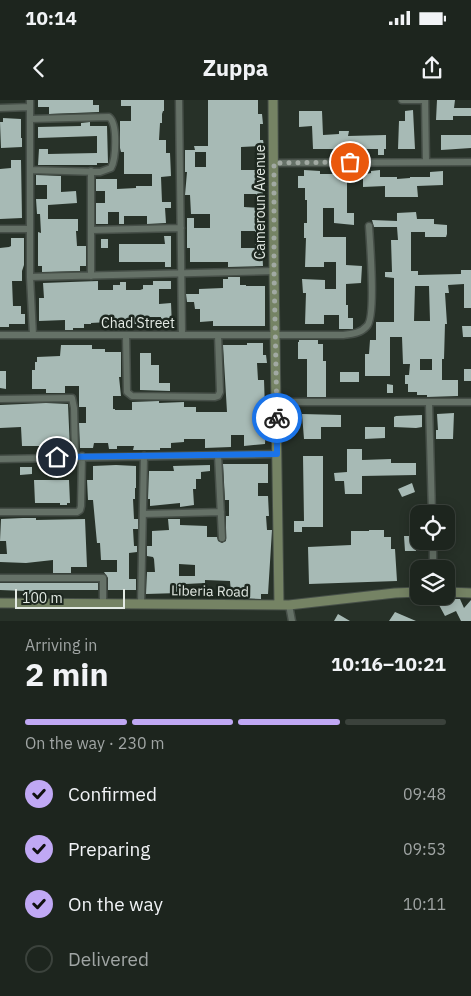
<!DOCTYPE html>
<meta charset="utf-8">
<style>
:root{--surface:#1d251e;--page:#2a312b;--text:#f1f3f6;--muted:#a0a5a4;--line:#3b423c;--accent:#c0a8f4}
body{margin:0;font-family:"IBM Plex Sans",sans-serif;background:var(--page);color:var(--text);height:100vh;display:flex;flex-direction:column;font-size:19px;white-space:nowrap}
*{box-sizing:border-box;margin:0}
p{font-size:16px;color:var(--muted)}
.icon{flex:none;width:28px;height:28px;fill:none;stroke:currentColor;stroke-width:2;stroke-linecap:round;stroke-linejoin:round}
.map{position:relative;height:521px;overflow:hidden}
.panel{display:flex;flex-direction:column;background:var(--surface);flex:1}
.panel>*{flex:none}
.buttons{position:absolute;left:410px;top:405px;display:grid;gap:10px}
.buttons a{display:grid;place-items:center;width:45px;height:45px;border-radius:10px;background:var(--surface);box-shadow:0 2px 12px #0003,0 0 0 1px var(--line);font-size:25px}
.scale{position:absolute;left:15px;bottom:12px;width:110px;box-sizing:border-box;padding-left:5px;border:2px solid #e3eae4;border-top:0;font-size:14px;line-height:18px;white-space:nowrap;color:#e3eae4;-webkit-text-stroke:4px #1d271f;paint-order:stroke}
.pin{position:absolute;display:grid;place-items:center;width:42px;height:42px;color:#fff;margin:-21px;border:2px solid #fff;border-radius:50%;box-shadow:0 1px 5px #0007}
.courier{position:absolute;display:grid;place-items:center;width:50px;height:50px;margin:-25px;border:4px solid #1a73e8;border-radius:50%;background:#fff;color:#222;box-shadow:0 1px 6px #0007}
.head em{font-style:normal;font-weight:800}
.head div{display:flex;flex-direction:column-reverse}
.head{display:flex;align-items:center;justify-content:space-between;height:85px;padding:0 25px}
h1{font-size:32px;font-weight:800;line-height:38px}
.bar{display:grid;grid-template-columns:repeat(4,1fr);gap:8px 5px;align-content:center;height:60px;padding:0 25px}
.bar i{height:6px;border-radius:4px;background:var(--line)}
.bar .selected{background:var(--accent)}
.bar p{grid-column:span 4}
ol{padding:0 25px;list-style:none}
li{display:flex;align-items:center;gap:15px;height:55px}
li p{margin-inline-start:auto}
li .icon{padding:5px;border-radius:50%;background:var(--accent);color:#111;stroke-width:4}
li:last-child{color:var(--muted)}
li i{width:28px;height:28px;border:2px solid var(--line);border-radius:50%}
.status{display:flex;justify-content:space-between;align-items:center;height:35px;padding:0 25px;background:var(--surface);direction:ltr}
.status svg{height:14px;fill:currentColor}
header{display:flex;justify-content:space-between;align-items:center;height:65px;padding:0 25px;background:var(--surface);font-size:22px;font-weight:800}
.map>svg:first-child{display:block}
</style>
<div class="status"><b>10:14</b><svg viewBox="0 0 49 12"><path d="M0 12V9h3v3zM5 12V6h3v6zM10 12V3h3v9zM15 12V0h3v12zM26 1h20v11H26zM47 4h2v5h-2z"/></svg></div>
<header><svg class="icon" aria-label="back" viewBox="0 0 24 24"><path d="M15 5l-7 7 7 7"/></svg>Zuppa<svg class="icon" aria-label="share" viewBox="0 0 24 24"><path d="M12 15V3M7 8l5-5 5 5M5 13v7h14v-7"/></svg></header>
<div class="map">
<svg width="471" height="521" viewBox="0 0 471 521">
<rect width="100%" height="100%" fill="#273128"/>
<path fill="#a7bab5" fill-rule="evenodd" d="M38,0H93V5H99V12L49,14V7H38Z
M121,0H164V11H163L162,14V23H160L159,40H166V53H170L171,76L161,77L162,102H171V108H165L166,123L147,124V116H124V124H119V112H108V124H96V103H105V91H96V79H117V89L136,88V86H152V74H124V52H121L120,48V21H131V6H121Z
M208,0H258V14H262L263,24H260V40H263L264,46L241,47V70H264L263,96H256V94H244V107L263,108L266,147H262L263,166L228,167V162H190V148H187V118H194V128H210V114H191L190,95H185L187,72H185V50H195L194,46H208ZM195,50V52H206V67H195ZM241,131H255V148H241Z
M437,0H455L454,8H471V16H453V20H436Z
M413,10L415,49H398L399,21H405V11Z
M299,11H322L323,35L339,34V31H349L348,36L386,35V49H384V55H378V49H313L312,26L299,27Z
M3,18L21,19V38H22V47L1,48L0,22H3Z
M90,22V26H107L108,63H97V65H38L39,49H48V54L97,53V36L38,38V27L81,26V23Z
M441,35H471V48L441,50Z
M259,52H265V67H259Z
M11,60H21L22,118L0,119V69L11,68Z
M304,70L320,71V74H335L334,71H356V78H347V113H354V125L334,123V108H323V137H346V165L362,166L361,183L346,184V205H348V218H353V229H339V215H324V224H305L306,193H303L302,179L325,180V189H336V162H324V167H305L306,138H304V123H307V100H305V88H298V76H304Z
M380,70V77H397V79L410,78V77H430V72L443,71V85L417,86L418,97H385V86L363,87V75L371,73V71Z
M36,75L61,76V92L76,91L77,103L48,105V119H78V131H76L77,146H86V166H80V171L42,172V166H38V132L41,133L40,114H37L36,99H47V85H36Z
M416,112L417,119H434V124L447,125V134L446,137H425V132H411V171H418V175L461,174V170H471V208H464V184L448,185L449,193H445L447,224H445L444,259H442V280H458V296L427,297V295H417V292H408V284H405V275H409L410,264H403L402,237H390V276H365V254H369L370,240H376V222H394V178L385,177V172H392L391,140H398L397,127H374L372,120L397,121V113ZM415,186H429L430,221H414ZM420,259H432V270H420Z
M164,136H171V167H165V162H119V144H165Z
M11,138H24V165L22,171V181H12L13,206H21V214H25V224H9V227H0V148L9,147L11,146Z
M101,139H108V148H101Z
M228,177H240V185H246V186H265V226H213V221L200,222V209H195L194,202H187L186,194H199V189L223,188V179H228Z
M98,181V190H113V185H120V182H126V190H140L143,189V185H153V181H171V189H159V204L171,203L172,227H161V217H146V224H126V221L91,223V224H84V228H73V230H65V220L39,221V198H44L43,183Z
M462,226H471V237H463Z
M299,240H318V244H323V261H326V297H307V259H298V242H299Z
M247,243H263V255H266L267,263H257L258,280H264L265,309H262V316H258L259,327H266L265,344L244,346V335H231V347L205,348V339H184V342L171,343V348H160V350H133L134,346H117V349H109L108,343H94L93,348H80L79,323H86V307H79V286H65V293H46V289H32V270H35V262H37V257L60,256L61,245H92V249H105V252H121V277H119L121,296H113V309H115V310H132V302L159,301V303L184,302V307H196V312H227L223,245H247Z
M140,253H151V265H159V283H170V291L140,290Z
M464,269H471V281H464Z
M0,271H6V289L0,288Z
M340,272H359V282H340Z
M387,284L393,285V293H387Z
M46,303L68,304L70,350H48V346H22L21,327L0,328V305Z
M454,313L453,339H436V330H438L437,314Z
M302,314L341,315V327H321V339H304Z
M422,315V327L416,328L394,327V317L396,316Z
M365,327H385V338L365,339Z
M347,349H362V360L391,359V363H416V375L362,376V394H345L344,381H335L334,373L347,372Z
M303,356H323V427H302V432H294V421H304Z
M223,364H268V383H258V396H268L269,416H266L267,430H272L268,494H261V499L240,498L239,493H231L230,481L205,480V483L186,484V490H179V493L146,494L147,472H155L154,459L153,457L147,456V446H152V431L169,430L168,419H180V425L207,426V437H217L218,441L222,443L226,441V416H229V400H225ZM179,464L195,465V476H179Z
M116,365L136,366V388H135V399H133L134,419H138V429H133L134,446H137V452L129,453V479H136V490H108V478L104,472H117V460H101L100,443H97L93,400H88L87,380H93V366Z
M210,365V371L201,372V379H196V389H193L194,405L180,407V403L150,406V399H148L149,371H174L173,366Z
M20,367H32V374L20,375Z
M34,380H69L70,403H67V405H60V403H35Z
M412,383L415,392L402,397L398,389Z
M23,418H36V420L85,419L87,467H71V473H53V460L26,463L0,462V454H7L6,441H0L1,419Z
M369,430H384V437H391V449H395L397,481L309,484L308,447L351,445V431H369Z
M404,436H416V451H405Z
M0,483H98V490H36V494H26V491L0,490Z
M452,499H460L464,508L471,500V521H461L456,511L445,516L439,505Z
M395,512L416,521H389Z
M338,514L350,521H334Z"/>
<g fill="none" stroke-linecap="round" stroke-linejoin="round">
<g stroke="#464f48" stroke-width="9">
<path id="street" d="M30,0V177L33,235
M179,0L182,235
M402,0H425
M425,0L426,61
M0,8L30,7
M30,19L109,17C118,24 116,59 111,68L100,72L30,70
M274,63L471,62
M91,71V176
M0,129H30
M91,130L181,128
M30,177L274,171
M0,235H342C351,234 360,234 367,226C376,217 370,143 369,126
M126,236L127,292L132,296L215,297L218,296L220,292L218,235
M0,299L72,298L74,308L75,356
M277,302H471
M429,304L432,414
M218,355L222,438
M0,359L277,354
M0,412H77L80,410L81,406L82,356
M143,414L221,412
M433,441V469
M0,478H103V504
M141,504L144,356
M289,505L292,521"/>
</g>
<g stroke="#464f48" stroke-width="11">
<path id="secondary" d="M273,0L274,171L279,505
M446,492L471,493
M0,503L289,505L395,493L419,492"/>
</g>
<use href="#street" stroke="#657167" stroke-width="6"/>
<use href="#secondary" stroke="#758364" stroke-width="9"/>
</g>
<g fill="none" stroke-linecap="round" stroke-linejoin="round">
<path stroke="#a1a9a2" stroke-width="5" stroke-dasharray="0 9" d="M277,318L274,171V63L350,62"/>
<path stroke="#1a73e8" stroke-width="6" d="M57,357L277,354V318"/>
</g>
<g text-anchor="middle" dominant-baseline="central" stroke-width="5" stroke-linejoin="round" paint-order="stroke">
<g font-size="14" fill="#e3eae4" stroke="#1d271f">
<text transform="translate(260 102) rotate(-90)">Cameroun Avenue</text>
<text x="138" y="223">Chad Street</text>
<text transform="translate(210 491) rotate(1)">Liberia Road</text>
</g>
</g>
</svg>
<div class="buttons">
<a><svg class="icon" aria-label="locate" viewBox="0 0 24 24"><circle cx="12" cy="12" r="6"/><path d="M12 2v4M12 18v4M2 12h4M18 12h4"/></svg></a>
<a><svg class="icon" aria-label="layers" viewBox="0 0 24 24"><path d="M12 4l9 5-9 5-9-5zM3 14l9 5 9-5"/></svg></a>
</div>
<div class="scale">100 m</div>
<div class="pin" style="left:350px;top:62px;background:#ea580c"><svg class="icon" aria-label="bag" viewBox="0 0 24 24"><path d="M5 8h14l-1 12H6zM9 8a3 3 0 0 1 6 0"/></svg></div>
<div class="pin" style="left:57px;top:357px;background:#1f2937"><svg class="icon" aria-label="home" viewBox="0 0 24 24"><path d="M3 11l9-7 9 7M6 9v11h12V9"/></svg></div>
<div class="courier" style="left:277px;top:318px"><svg class="icon" aria-label="bike" viewBox="0 0 24 24"><circle cx="6" cy="16" r="4"/><circle cx="18" cy="16" r="4"/><path d="M6 16l4-8h5l3 8M10 8l3 8H6M13 5h3"/></svg></div>
</div>
<section class="panel">
<div class="head"><div><h1>2 min</h1><p>Arriving in</p></div><em>10:16–10:21</em></div>
<div class="bar"><i class="selected"></i><i class="selected"></i><i class="selected"></i><i></i><p>On the way · 230 m</p></div>
<ol>
<li><svg class="icon" aria-label="check" viewBox="0 0 24 24"><path d="M5 12l5 5 9-10"/></svg>Confirmed<p>09:48</p></li>
<li><svg class="icon" aria-label="check" viewBox="0 0 24 24"><path d="M5 12l5 5 9-10"/></svg>Preparing<p>09:53</p></li>
<li><svg class="icon" aria-label="check" viewBox="0 0 24 24"><path d="M5 12l5 5 9-10"/></svg>On the way<p>10:11</p></li>
<li><i></i>Delivered</li>
</ol>
</section>
